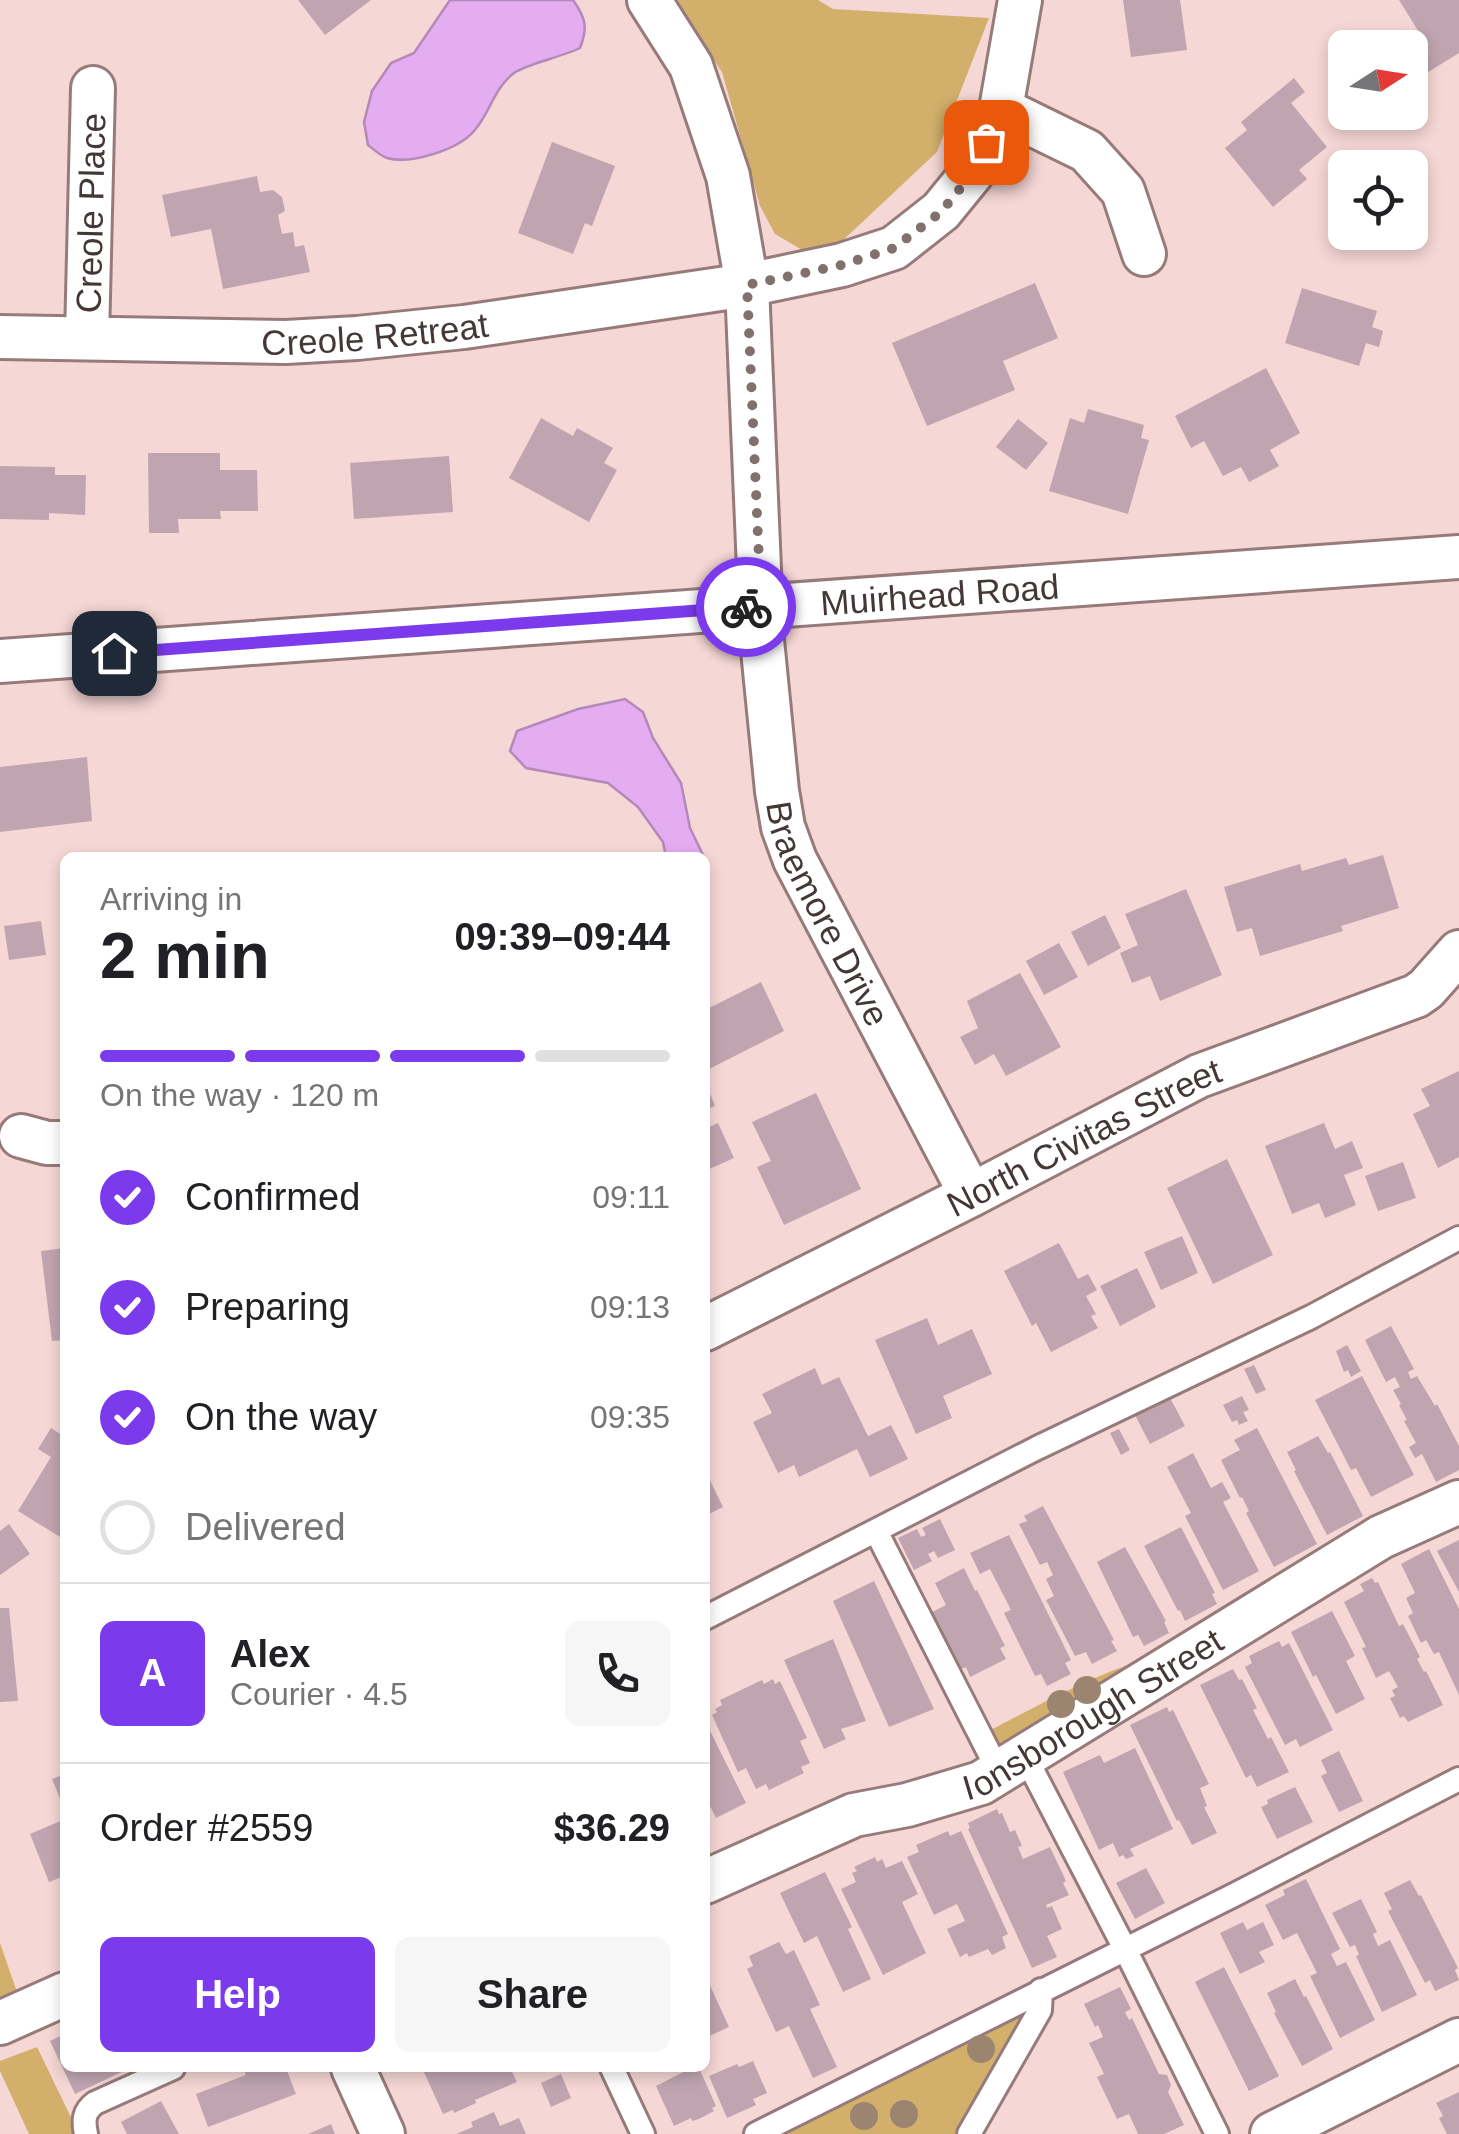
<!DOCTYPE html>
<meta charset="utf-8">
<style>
:root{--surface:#fff;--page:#f6f6f6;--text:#202124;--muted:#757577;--line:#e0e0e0;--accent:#7c3aed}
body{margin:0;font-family:Arial,sans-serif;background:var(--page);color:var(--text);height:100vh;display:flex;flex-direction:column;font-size:38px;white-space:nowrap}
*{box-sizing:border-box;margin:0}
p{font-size:32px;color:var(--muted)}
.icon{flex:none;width:55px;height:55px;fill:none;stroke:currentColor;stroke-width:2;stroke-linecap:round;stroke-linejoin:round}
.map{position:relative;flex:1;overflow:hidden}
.details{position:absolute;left:60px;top:852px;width:650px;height:1220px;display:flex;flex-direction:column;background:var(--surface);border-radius:15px;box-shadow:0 5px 15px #0003}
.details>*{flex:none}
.needle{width:65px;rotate:78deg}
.fabs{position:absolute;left:1328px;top:30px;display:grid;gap:20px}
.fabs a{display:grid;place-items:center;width:100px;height:100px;border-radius:15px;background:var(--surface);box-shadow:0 5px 15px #0003;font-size:50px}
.pin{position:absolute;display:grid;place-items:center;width:85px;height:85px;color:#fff;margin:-42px;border-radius:20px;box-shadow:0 5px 15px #0006}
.courier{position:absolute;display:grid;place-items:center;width:100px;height:100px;margin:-50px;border:8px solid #7c3aed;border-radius:50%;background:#fff;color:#222;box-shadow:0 2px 12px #0007}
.headline em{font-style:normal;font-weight:700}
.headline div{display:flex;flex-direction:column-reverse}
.headline{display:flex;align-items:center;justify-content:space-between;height:170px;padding:0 40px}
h1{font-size:65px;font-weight:700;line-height:75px}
.bar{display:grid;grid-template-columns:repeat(4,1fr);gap:15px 10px;align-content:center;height:120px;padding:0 40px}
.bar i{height:12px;border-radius:8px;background:var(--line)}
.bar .current{background:var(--accent)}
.bar p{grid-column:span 4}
.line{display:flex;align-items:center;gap:25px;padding:0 40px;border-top:2px solid var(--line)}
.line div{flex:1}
.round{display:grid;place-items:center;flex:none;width:105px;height:105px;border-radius:15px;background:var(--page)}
ol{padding:0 40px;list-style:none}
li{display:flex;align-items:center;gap:30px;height:110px}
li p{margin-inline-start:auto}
li .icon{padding:10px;border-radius:50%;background:var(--accent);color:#fff;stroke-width:4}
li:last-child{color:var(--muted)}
li i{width:55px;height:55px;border:5px solid var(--line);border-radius:50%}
.primary-button{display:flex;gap:20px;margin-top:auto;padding:20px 40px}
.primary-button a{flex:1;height:115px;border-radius:15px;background:var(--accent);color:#fff;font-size:40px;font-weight:700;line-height:115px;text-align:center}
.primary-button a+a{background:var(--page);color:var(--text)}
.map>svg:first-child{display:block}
</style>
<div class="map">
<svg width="1459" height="2134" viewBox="0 0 1459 2134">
<rect width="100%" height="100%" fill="#f5d7d5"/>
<path fill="#d2b06c" d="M672,0H818L833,9L989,18L937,152L839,244L804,251L775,234L760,206L722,72Z
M1459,1481V1489L1000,1751L987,1732C1039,1705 1089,1677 1145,1659L1400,1506Z
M0,1943L17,1992L0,1998Z
M1016,2014L1024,2018L958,2134H779Z
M37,2047L79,2134H29L0,2071V2061Z"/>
<path fill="#e4acf1" stroke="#b489b9" stroke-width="2.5" d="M450,0H573C586,18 588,28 580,48C562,57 526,64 514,73C494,88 490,113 474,131C459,149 411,165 387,158C381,156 373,149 368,145L364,122L372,91L391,63L414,53Z
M625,699L643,712L653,738L681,783L690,828L704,857H666L663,842L638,807L608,783L526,768L510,751L517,731L578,709Z"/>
<path fill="#c0a5b0" d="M298,0H371L325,35Z
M1123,0H1180L1187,50L1131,57Z
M1399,0H1459V53L1417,79L1410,68V45L1422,37Z
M1294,78L1305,92L1291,103L1327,147L1299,170L1307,179L1273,207L1225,148L1247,130L1241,122Z
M552,142L615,166L592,226L585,223L573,254L518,233Z
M257,176L260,192L273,190L282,197L285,211L278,215L282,234L293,232L295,247L304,245L310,272L223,289L211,229L171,237L162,195Z
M1035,283L1058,338L1003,361L1015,390L927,426L892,343Z
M1302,288L1377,311L1372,327L1383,331L1379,347L1366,343L1359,366L1285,343Z
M1266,368L1300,433L1270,450L1279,466L1249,482L1241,467L1223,476L1204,441L1191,448L1175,416Z
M1088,409L1144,425L1141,438L1149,440L1128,514L1049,491L1070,418L1084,423Z
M541,418L573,436L577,428L613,448L604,463L617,470L589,522L509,478Z
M1018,419L1048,443L1026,470L996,447Z
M148,453H220V470H257L258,511H220L221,519H178L179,533H149Z
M449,456L453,512L354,519L350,463Z
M0,466L55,467V475H86L85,515L49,513V520L0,519Z
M87,757L92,821L0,832V767Z
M1383,855L1399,908L1341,926L1343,931L1260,956L1252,928L1237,932L1224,887L1300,864L1302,871L1346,858L1349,865Z
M1186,889L1222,975L1160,1001L1150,976L1132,983L1120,953L1138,945L1125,914Z
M1105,915L1121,948L1088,966L1071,932Z
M41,921L46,955L9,960L4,926Z
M1059,943L1078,977L1044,995L1026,961Z
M1020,973L1061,1047L1006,1076L994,1054L975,1065L960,1037L978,1028L967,1001Z
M761,982L784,1031L709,1069L705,1061V1010Z
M1459,1071V1157L1438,1168L1413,1114L1430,1106L1421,1089Z
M705,1081L715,1106L705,1110Z
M816,1093L861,1189L784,1225L757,1167L771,1161L752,1122Z
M718,1123L734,1158L705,1171V1129Z
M1324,1123L1335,1149L1352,1141L1363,1168L1344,1175L1356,1205L1325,1218L1319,1203L1292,1214L1265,1146Z
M1227,1159L1273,1255L1213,1284L1167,1188Z
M1403,1162L1416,1198L1378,1211L1365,1176Z
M1182,1236L1198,1273L1161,1290L1144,1252Z
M1059,1243L1078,1279L1088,1274L1097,1290L1086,1296L1096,1314L1091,1316L1098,1328L1051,1352L1036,1323L1032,1326L1004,1271Z
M65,1248V1340L52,1341L41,1251Z
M1137,1268L1156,1307L1120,1326L1100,1286Z
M927,1318L938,1345L972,1329L992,1374L943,1396L952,1418L916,1434L875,1340Z
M1391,1326L1414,1369L1408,1372L1411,1379L1417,1376L1435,1406L1437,1404L1459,1446V1470L1436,1482L1422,1454L1415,1458L1409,1447L1416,1443L1404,1421L1407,1420L1399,1405L1401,1404L1393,1390L1400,1387L1395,1377L1386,1382L1365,1340Z
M1347,1345L1361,1371L1351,1377L1348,1370L1344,1372L1336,1351Z
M1254,1365L1266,1390L1256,1394L1244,1369Z
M815,1368L822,1385L839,1377L868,1436L891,1425L908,1459L870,1477L857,1449L799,1477L794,1465L778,1473L753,1422L772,1413L762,1394Z
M1362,1376L1414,1475L1371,1497L1356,1468L1351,1470L1315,1400Z
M1169,1396L1185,1426L1150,1444L1135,1415Z
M1242,1396L1249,1410L1243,1412L1248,1421L1239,1425L1237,1420L1232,1422L1223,1405Z
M51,1428L65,1437V1540L18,1511L51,1457L38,1449Z
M1257,1428L1317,1544L1274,1567L1246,1513L1249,1511L1242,1497L1240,1498L1221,1460L1240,1450L1234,1440Z
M1119,1429L1130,1450L1121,1455L1110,1433Z
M1318,1436L1328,1453L1330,1452L1363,1516L1327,1535L1294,1471L1296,1470L1287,1452Z
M1193,1453L1211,1488L1222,1482L1231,1498L1223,1502L1259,1571L1223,1590L1185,1516L1191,1513L1167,1467Z
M705,1470L723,1507L705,1516Z
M1043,1506L1114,1640L1111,1641L1117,1651L1092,1664L1086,1652L1075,1656L1046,1600L1054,1596L1046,1579L1053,1575L1047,1562L1040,1565L1019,1524L1027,1521L1024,1516Z
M940,1519L955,1550L938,1558L934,1551L928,1554L932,1561L914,1570L898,1538L917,1529L921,1537L926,1535L922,1528Z
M9,1524L30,1554L0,1575V1531Z
M1181,1527L1215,1593L1212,1594L1217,1604L1185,1621L1180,1610L1178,1611L1144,1546Z
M1009,1535L1071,1660L1065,1663L1071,1674L1047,1686L1041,1674L1035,1676L1004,1613L1011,1610L990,1569L980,1574L970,1553Z
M1459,1540V1592L1437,1551Z
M1125,1547L1166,1621L1164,1622L1169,1633L1144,1646L1138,1635L1133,1637L1097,1562Z
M1429,1549L1459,1609V1695L1439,1652L1434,1654L1426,1640L1421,1643L1408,1616L1413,1613L1406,1598L1415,1593L1401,1564Z
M964,1568L975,1591L977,1590L1005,1646L1000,1648L1006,1659L970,1677L966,1667L961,1669L932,1612L946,1605L935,1583Z
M1372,1578L1375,1583L1378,1582L1399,1626L1403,1624L1420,1657L1417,1659L1424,1672L1426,1671L1443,1705L1408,1722L1404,1716L1400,1718L1390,1698L1395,1696L1392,1690L1398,1687L1389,1671L1376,1678L1362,1648L1366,1647L1344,1602L1364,1591L1360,1584Z
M874,1581L934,1709L889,1727L833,1601Z
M0,1608H9L18,1701L0,1702Z
M1332,1611L1355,1656L1346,1661L1365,1699L1336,1714L1316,1675L1313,1677L1291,1632Z
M833,1639L866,1721L841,1729L846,1739L824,1749L784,1660Z
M1279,1641L1282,1647L1289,1643L1333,1730L1300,1747L1296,1739L1285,1745L1245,1667L1252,1663L1249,1656Z
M1233,1669L1239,1680L1242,1679L1257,1708L1253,1710L1268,1739L1271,1737L1289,1772L1257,1787L1251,1775L1246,1778L1200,1685Z
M773,1679L775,1684L780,1681L807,1738L800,1741L810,1763L801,1767L804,1773L769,1790L766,1784L756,1789L746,1768L738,1772L712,1715L717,1712L715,1709L722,1705L720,1700L762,1680L764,1684Z
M1167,1707L1169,1712L1173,1710L1209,1784L1200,1788L1207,1806L1204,1807L1217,1833L1192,1845L1179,1820L1177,1821L1130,1725Z
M705,1721L746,1803L716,1818L705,1796Z
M1135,1748L1173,1829L1130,1849L1134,1856L1126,1859L1123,1855L1119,1857L1113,1843L1099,1850L1063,1772L1100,1755L1104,1763Z
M1339,1751L1363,1801L1339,1812L1321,1776L1327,1773L1321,1760Z
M65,1774V1811L52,1779Z
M1295,1787L1313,1822L1277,1839L1261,1807L1268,1804L1267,1800Z
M997,1809L999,1814L1002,1813L1010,1832L1015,1830L1022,1846L1018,1847L1023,1859L1050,1847L1066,1881L1063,1883L1069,1895L1046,1905L1047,1908L1052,1906L1062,1929L1047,1936L1057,1957L1032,1968L968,1829L970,1828L968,1823Z
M65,1819V1876L49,1882L30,1834Z
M948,1831L950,1836L961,1831L1008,1934L1002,1937L1006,1948L992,1955L988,1949L969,1957L967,1953L960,1957L947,1929L965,1921L957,1904L934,1915L907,1857L919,1852L916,1845Z
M875,1857L877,1862L882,1859L886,1868L902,1861L918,1894L902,1902L926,1953L883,1975L841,1889L856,1882L852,1873L857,1871L854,1867Z
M1146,1868L1165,1903L1135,1919L1116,1883Z
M825,1872L852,1927L848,1929L871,1979L843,1992L817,1936L804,1943L780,1893Z
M1306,1879L1340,1949L1331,1954L1337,1966L1346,1962L1375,2020L1340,2038L1310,1976L1317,1973L1297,1933L1283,1940L1265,1905L1285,1895L1283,1890Z
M1410,1880L1419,1896L1421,1895L1458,1968L1455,1970L1459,1980L1435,1991L1430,1980L1425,1983L1388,1911L1392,1909L1384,1893Z
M1361,1899L1377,1932L1373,1934L1378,1946L1390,1940L1417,1995L1382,2012L1356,1956L1359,1955L1355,1945L1350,1947L1332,1913Z
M1243,1922L1247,1930L1263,1922L1274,1945L1259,1952L1265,1962L1240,1974L1220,1933Z
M779,1942L786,1954L794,1950L820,2005L810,2009L837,2067L813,2078L789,2026L776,2032L747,1969L753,1966L749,1956Z
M1224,1967L1279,2076L1249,2091L1195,1982Z
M705,1969L710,1980L708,1981L729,2027L705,2038Z
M1295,1979L1304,1997L1306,1996L1333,2049L1302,2066L1274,2013L1276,2012L1267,1993Z
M1120,1987L1131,2009L1125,2012L1129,2020L1132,2018L1159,2074L1167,2075L1171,2085L1168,2092L1184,2125L1164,2134H1138L1129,2114L1117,2119L1097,2077L1104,2074L1089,2043L1103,2037L1098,2025L1095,2027L1084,2004Z
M65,2034V2068H130L75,2094L50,2041Z
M753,2061L767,2093L753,2099L756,2105L727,2118L709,2076L737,2064L739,2067Z
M243,2068H286L296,2094L208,2127L196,2094L246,2075Z
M422,2068H510L517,2082L475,2100L476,2103L454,2113L453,2110L443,2114Z
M691,2068H699L716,2106L712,2108L714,2111L699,2119L692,2121L691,2118L674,2126L656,2086Z
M561,2074L571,2098L551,2107L541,2083Z
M1459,2092V2134H1447L1439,2118L1443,2116L1436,2103Z
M161,2101L179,2134H127L121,2122Z
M494,2112L500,2126L519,2118L526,2134H456L473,2127L471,2122Z
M331,2124L335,2134H308Z"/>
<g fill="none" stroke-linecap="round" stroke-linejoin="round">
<g stroke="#977b7a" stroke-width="28">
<path id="service" d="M876,1531L1000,1774
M705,1618L1037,1448L1311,1317L1459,1238
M1026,1758L1125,1949L1217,2134
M612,2068L643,2134
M86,2134C83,2120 84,2111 95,2103L173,2068
M756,2134L1236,1894L1459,1779
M969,2134L1040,2010L1041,1990"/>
</g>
<g stroke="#977b7a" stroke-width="48">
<g id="minor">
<path id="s1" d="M649,0L691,66L728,176L747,285L762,640L777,791L783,827L795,860L971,1195"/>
<path d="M1001,109L1087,151L1123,191L1144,254"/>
<path id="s2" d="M0,337L286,342L357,338L464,327L747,285L842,265L894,248L941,211L972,173L1001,109L1020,0"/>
<path id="s3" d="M87,338L93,88"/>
<path id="s4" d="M0,661L1459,557"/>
<path d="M21,1136L47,1143H65"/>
<path id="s5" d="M705,1329L971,1195L1199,1076L1416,996L1426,989L1459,952"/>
<path id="s6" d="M705,1882L854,1815L907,1805L981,1783L1381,1537L1459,1502"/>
<path d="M0,2023L65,1994"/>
<path d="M353,2068L383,2134"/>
<path d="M1272,2134L1459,2040"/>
</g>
</g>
<use href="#service" stroke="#fff" stroke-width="22"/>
<use href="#minor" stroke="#fff" stroke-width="42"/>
</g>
<g fill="#9c8570">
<circle cx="1087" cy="1690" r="14"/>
<circle cx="1061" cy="1704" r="14"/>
<circle cx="981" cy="2049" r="14"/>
<circle cx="904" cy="2114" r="14"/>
<circle cx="864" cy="2116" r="14"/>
</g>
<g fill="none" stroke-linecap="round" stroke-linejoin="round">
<path stroke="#82706e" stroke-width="10" stroke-dasharray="0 18" d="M746,607L761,606L747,285L842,265L894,248L941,212L972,174L986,142"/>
<path stroke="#7c3aed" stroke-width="12" d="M114,653L746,607"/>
</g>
<g text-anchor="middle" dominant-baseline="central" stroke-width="8" stroke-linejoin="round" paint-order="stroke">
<g font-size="35" fill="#443837" stroke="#fee5e4">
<text stroke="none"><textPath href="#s3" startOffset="125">Creole Place</textPath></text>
<text stroke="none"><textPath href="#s2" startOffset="375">Creole Retreat</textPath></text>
<text stroke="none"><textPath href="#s4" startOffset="942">Muirhead Road</textPath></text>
<text stroke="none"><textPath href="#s1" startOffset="945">Braemore Drive</textPath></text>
<text stroke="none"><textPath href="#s5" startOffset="425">North Civitas Street</textPath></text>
<text stroke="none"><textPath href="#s6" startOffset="425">Ionsborough Street</textPath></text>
</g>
</g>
</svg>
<div class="fabs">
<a><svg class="needle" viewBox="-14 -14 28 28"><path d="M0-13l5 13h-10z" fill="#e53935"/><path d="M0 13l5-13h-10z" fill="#757577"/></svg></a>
<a><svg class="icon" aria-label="locate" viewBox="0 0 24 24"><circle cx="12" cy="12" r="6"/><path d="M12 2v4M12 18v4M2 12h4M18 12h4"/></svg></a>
</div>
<div class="pin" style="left:986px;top:142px;background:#ea580c"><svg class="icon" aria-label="bag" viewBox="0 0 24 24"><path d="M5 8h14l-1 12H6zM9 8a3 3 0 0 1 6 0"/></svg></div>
<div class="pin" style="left:114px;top:653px;background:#1f2937"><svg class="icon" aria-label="home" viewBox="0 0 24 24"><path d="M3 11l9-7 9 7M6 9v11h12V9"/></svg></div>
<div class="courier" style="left:746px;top:607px"><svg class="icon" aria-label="bike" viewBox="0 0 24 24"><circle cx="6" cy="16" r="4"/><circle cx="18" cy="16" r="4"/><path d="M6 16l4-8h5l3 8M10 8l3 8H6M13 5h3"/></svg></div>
<section class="details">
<div class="headline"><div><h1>2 min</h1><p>Arriving in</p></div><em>09:39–09:44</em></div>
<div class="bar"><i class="current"></i><i class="current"></i><i class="current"></i><i></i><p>On the way · 120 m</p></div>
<ol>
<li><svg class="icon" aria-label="check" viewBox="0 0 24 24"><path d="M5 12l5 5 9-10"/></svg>Confirmed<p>09:11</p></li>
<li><svg class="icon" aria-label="check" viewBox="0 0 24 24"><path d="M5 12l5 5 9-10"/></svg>Preparing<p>09:13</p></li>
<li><svg class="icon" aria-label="check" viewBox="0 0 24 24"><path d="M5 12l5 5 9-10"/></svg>On the way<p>09:35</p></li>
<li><i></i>Delivered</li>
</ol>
<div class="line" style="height:180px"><b class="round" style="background:var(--accent);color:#fff">A</b><div><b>Alex</b><p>Courier · 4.5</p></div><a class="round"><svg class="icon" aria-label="phone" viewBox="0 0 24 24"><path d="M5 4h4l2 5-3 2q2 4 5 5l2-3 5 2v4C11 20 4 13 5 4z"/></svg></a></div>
<div class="line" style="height:130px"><div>Order #2559</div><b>$36.29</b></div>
<div class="primary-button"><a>Help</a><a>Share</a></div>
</section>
</div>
